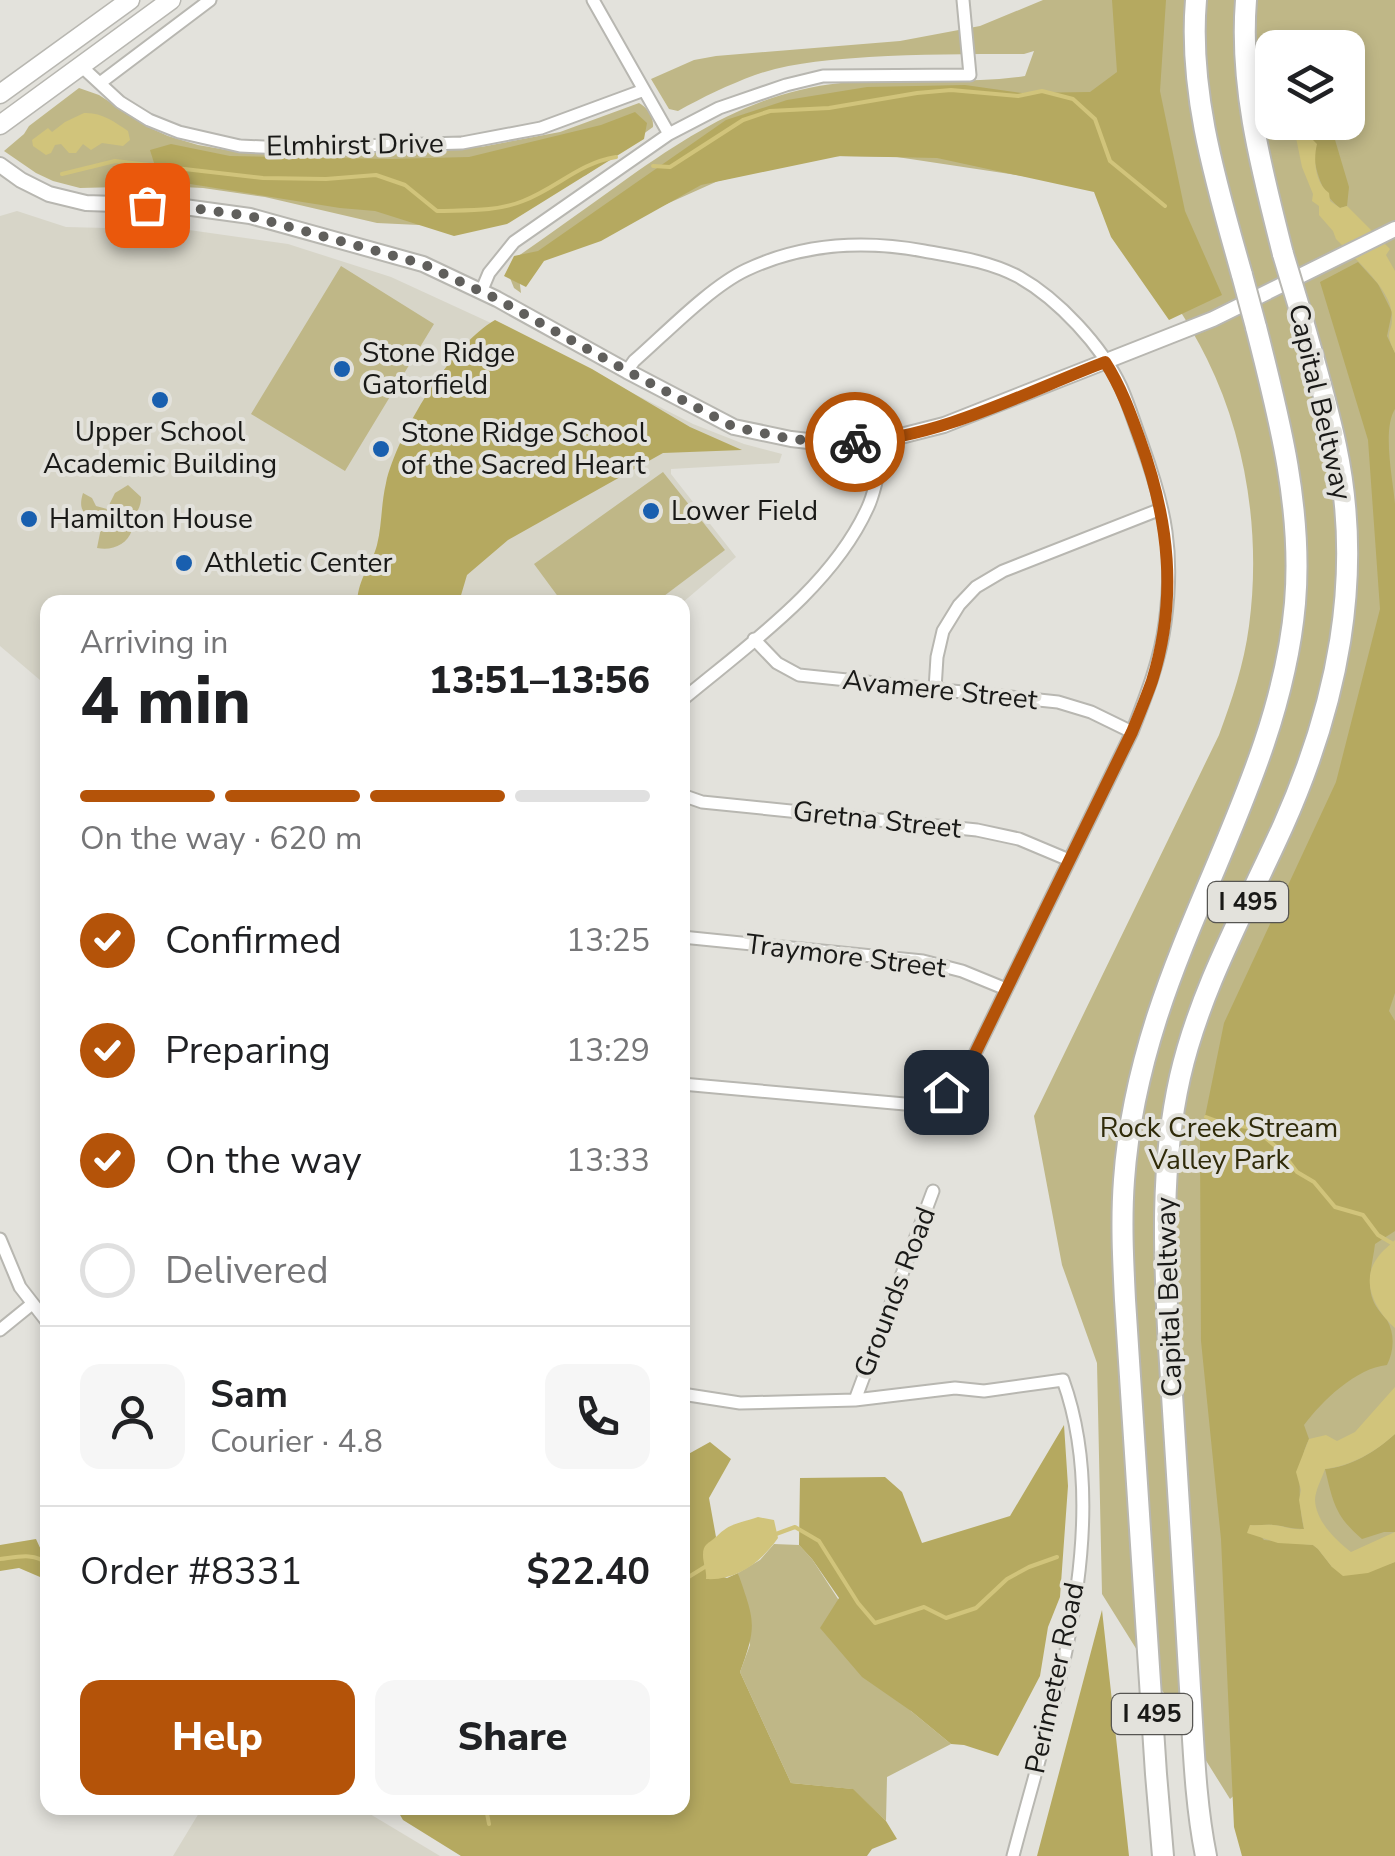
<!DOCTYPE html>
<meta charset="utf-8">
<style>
:root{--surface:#fff;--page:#f6f6f6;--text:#202124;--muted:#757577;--line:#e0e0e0;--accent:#b45309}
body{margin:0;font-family:"Nunito Sans",sans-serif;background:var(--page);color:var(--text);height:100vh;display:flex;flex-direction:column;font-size:38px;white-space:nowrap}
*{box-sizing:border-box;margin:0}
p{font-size:32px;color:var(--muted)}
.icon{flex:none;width:55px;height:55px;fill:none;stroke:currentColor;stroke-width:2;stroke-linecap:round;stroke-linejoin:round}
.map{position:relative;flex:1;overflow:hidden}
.details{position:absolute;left:40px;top:595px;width:650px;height:1220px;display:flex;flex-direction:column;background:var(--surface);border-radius:20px;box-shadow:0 5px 15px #0003}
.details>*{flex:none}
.controls{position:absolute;left:1255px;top:30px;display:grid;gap:20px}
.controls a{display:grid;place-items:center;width:110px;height:110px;border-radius:20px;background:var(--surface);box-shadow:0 5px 15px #0003;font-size:50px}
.pin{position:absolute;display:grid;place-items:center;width:85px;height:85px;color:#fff;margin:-42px;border-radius:20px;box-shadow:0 5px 15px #0006}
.courier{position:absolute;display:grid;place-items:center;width:100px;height:100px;margin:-50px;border:8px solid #b45309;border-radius:50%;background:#fff;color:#222;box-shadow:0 2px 12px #0007}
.summary em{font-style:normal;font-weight:800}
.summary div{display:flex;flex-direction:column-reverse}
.summary{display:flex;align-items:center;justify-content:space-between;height:170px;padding:0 40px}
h1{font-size:65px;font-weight:800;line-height:75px}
.bar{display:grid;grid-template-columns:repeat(4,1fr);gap:15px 10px;align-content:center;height:120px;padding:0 40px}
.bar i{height:12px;border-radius:8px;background:var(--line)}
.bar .current{background:var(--accent)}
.bar p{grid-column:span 4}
.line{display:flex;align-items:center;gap:25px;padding:0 40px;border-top:2px solid var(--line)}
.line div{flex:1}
.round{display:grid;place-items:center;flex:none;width:105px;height:105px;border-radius:20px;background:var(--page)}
ol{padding:0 40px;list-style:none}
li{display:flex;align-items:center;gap:30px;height:110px}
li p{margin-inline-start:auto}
li .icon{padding:10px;border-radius:50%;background:var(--accent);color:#fff;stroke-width:4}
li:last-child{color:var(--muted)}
li i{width:55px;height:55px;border:5px solid var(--line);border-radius:50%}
.primary-button{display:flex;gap:20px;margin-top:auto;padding:20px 40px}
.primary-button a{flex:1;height:115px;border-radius:20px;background:var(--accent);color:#fff;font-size:40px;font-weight:800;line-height:115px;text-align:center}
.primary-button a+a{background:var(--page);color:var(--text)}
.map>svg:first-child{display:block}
</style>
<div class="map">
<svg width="1395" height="1856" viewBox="0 0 1395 1856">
<rect width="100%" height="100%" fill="#e3e2dc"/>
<path fill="#d7d5c8" d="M17,211L66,227L189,230L288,244L391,277L541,346L693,424L744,444L782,454L779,463L671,469V474L736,557L682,603L48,602L47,686L0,646V216Z
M202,1808H360L440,1856H173Z"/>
<path fill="#bfb787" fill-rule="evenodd" d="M1043,0H1395V1856L1268,1767L1230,1799L1102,1594L1097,1363L1062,1265L1034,1116L1219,735C1232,700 1244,664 1249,626C1261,537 1247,440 1207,359C1177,298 1133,243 1096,187L897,157L827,156L718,181L526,267L519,277L521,293L514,288L508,273L514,259C550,234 585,209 621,183C690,134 754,92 841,83C902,77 964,85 1025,76L1034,51L1024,54C972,54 921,54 869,57C831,60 792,62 755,75C728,85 703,97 678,111L669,109L651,79L694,60L716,56L900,41L980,26ZM1272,48H1348V122H1272Z
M79,88L99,95L148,127L168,136L198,145L244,153L278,154L481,147L560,132L639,103C647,107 654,117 653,127L586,175L440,226L377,223L265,197L203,188L161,186L80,188L53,181L36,173L4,151L24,134L29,126Z
M341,266L434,324L345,471L251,414Z
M663,472L725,550L656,602H562L534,564Z
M128,485L141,497C141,509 136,511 133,521C132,524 133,527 132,530C127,545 112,551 97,548L101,528C90,513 76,516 83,493L92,498L96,506L107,509L115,493Z
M774,1544L799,1545L812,1559L911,1711L951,1744L887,1777L886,1821L852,1789L791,1783L740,1672L750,1645L738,1573L760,1560Z"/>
<path fill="#b5a960" d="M1112,0H1166L1160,91L1185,211L1222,295L1169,320L1111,237L1094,192L937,158L840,156L701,185L601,241L544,261L526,287L504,276L514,256L538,251L726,120L787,100L867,87L965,85L1022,93L1090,92L1117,72Z
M635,112L647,123L644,139L507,224L454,236L375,211L340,208L159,179L150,150L171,144L230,156L389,159L469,157L601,125Z
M1305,123H1330L1349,187L1347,206L1340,208C1315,189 1315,158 1309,129Z
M1358,262L1378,284L1392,312L1387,336L1395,353V409C1382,430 1393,479 1395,504V993L1389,1011L1395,1021V1231L1375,1244C1373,1262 1366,1283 1373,1300C1376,1308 1382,1314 1387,1320C1395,1334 1394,1351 1387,1365C1356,1368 1322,1401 1304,1425L1309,1439C1297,1461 1298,1505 1304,1529C1290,1529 1286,1526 1273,1525C1265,1524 1258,1526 1250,1525L1264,1540L1313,1545L1318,1549L1332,1567L1383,1566L1395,1562V1856H1242L1234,1827L1221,1539L1201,1341L1200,1141L1224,1023L1336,782L1380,609L1368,440L1320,282Z
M495,320L592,369L690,427L742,450L663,453L508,540L467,575L459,602H357C359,576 371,567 377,545C382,525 381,504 386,483C397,434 452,344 495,320Z
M1064,1425L1068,1486L1060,1597L1048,1627L1040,1676L998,1756L964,1745L951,1744L911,1711L862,1677L820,1628L839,1598L812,1559L799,1545L800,1478L885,1477L902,1492L922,1543L1010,1516Z
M1395,1434V1532H1384L1362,1539C1335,1516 1333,1502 1325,1469C1351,1467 1375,1452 1395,1434Z
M710,1442L731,1459L709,1498L716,1537L704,1562L707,1572L727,1578L738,1573C754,1620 758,1624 740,1672L791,1783L853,1789L886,1821L897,1839L872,1849L867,1856H461L403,1820L396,1808H682L683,1457Z
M36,1539L47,1563V1580L19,1568L0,1571V1545Z
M1102,1610L1129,1856H1037Z"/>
<path fill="#d1c47b" d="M84,113C101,112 115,122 128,131L130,140L123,146L102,143L91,150L83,144L76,153H69L61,144L55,145L51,153L46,155L33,146L32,140L48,128L52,132L65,122Z
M1293,123H1305L1311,138L1317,144C1313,160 1315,183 1329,193L1330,201L1340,208L1347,206L1390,249L1386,255L1395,271V353C1383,328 1393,336 1392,315C1391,289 1354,258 1336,239L1333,231L1319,215V206L1312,201L1313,194L1302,167Z
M1395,1240V1328C1376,1311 1359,1281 1378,1257C1382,1251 1390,1245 1395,1240Z
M1395,1387V1434C1375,1452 1351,1466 1325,1469C1322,1478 1315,1491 1315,1500C1316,1522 1336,1540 1351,1552L1395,1532V1562L1368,1573L1343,1576L1332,1567L1318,1549L1313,1545L1278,1543L1247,1533L1250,1525C1258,1526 1265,1524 1273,1525C1286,1526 1289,1530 1304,1529L1299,1500L1301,1490L1296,1472L1309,1439L1326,1435L1337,1441L1355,1432Z
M758,1517L774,1520L778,1538C761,1562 737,1581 706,1579C707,1570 703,1564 703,1555C703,1544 708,1544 716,1537C731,1522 738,1524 758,1517Z"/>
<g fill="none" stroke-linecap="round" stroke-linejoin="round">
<path stroke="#d1c47b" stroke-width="4" d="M653,166L670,167L743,120L770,111L829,108L917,93L951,90L1018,96L1042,91L1073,99L1095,119L1110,161L1165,206
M62,174L115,161L263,178L326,179L376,175L405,185L437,211C466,210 496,212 523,201C557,188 579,163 616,157
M1206,1117L1222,1123L1254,1128L1281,1151L1297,1172L1314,1182L1335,1207L1363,1215L1378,1235L1395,1245
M776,1534L795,1527L819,1541L858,1603L875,1623L924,1607L946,1618L976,1608L1007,1579L1029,1567L1057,1557
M0,1559C17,1557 34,1552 48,1564
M682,1581L708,1565
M486,1808L489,1824"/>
<g stroke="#b8b7b1" stroke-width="15">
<path id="minor" d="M593,0L669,134
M81,66L120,102L149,120L179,132L240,146L285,148L462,143L541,128L644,90
M100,83L210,0
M481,292L489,273L514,242L669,134L719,108L786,85L823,76L970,75L963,0
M627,371L634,361C665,334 710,287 746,270C803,243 863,240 924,251C957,257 989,261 1019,277C1058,299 1102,346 1121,387C1129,405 1135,425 1142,444C1152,472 1162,502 1166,532C1170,560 1169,594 1165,623C1160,661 1146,696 1132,732L966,1072L946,1092L916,1105L682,1084
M754,639L777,663L799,675L1058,702L1091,712L1132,732
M935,689L937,657L943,631L959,605L976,587L1003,571L1161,509
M682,700C748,645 832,587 868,507C877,487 880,462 885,440
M682,795L702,802L977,830L1019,839L1069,860
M682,937L923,961L962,971L1006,989
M0,1239L20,1287L48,1323
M0,1330L32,1304
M682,1394L740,1403L855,1400L955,1388L984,1391L1063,1380C1116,1527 1051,1711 1013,1856
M855,1400L933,1191"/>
</g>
<g stroke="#b8b7b1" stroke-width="18">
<path id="tertiary" d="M0,165L21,180L49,194L86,203L177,206L250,216L423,264L497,299L627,371L734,427L791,439L826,443L885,440L944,425L1213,319L1395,229"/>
</g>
<g stroke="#b8b7b1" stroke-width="21">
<path id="primary" d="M0,94L130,0
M0,125L171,0"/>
</g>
<g stroke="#b8b7b1" stroke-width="24">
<path id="motorway" d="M1196,0C1188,93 1217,186 1242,275
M1246,0C1239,87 1262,171 1283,254
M1163,1856L1156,1774L1125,1300C1123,1260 1121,1220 1124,1180C1128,1124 1140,1070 1157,1017C1202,878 1282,751 1295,603C1303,509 1279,417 1256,327
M1206,1856C1196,1806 1194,1756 1191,1705C1188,1649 1184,1594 1181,1538C1177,1474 1173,1410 1169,1347C1164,1256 1160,1166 1180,1077C1200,989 1246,908 1283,826C1337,705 1364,578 1336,446C1326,399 1312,353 1299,307"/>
</g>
<use href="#minor" stroke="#fff" stroke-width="11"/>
<use href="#tertiary" stroke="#fff" stroke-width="14"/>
<use href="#primary" stroke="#fff" stroke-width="18"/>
<use href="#motorway" stroke="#fff" stroke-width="20"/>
<g stroke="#b8b7b1" stroke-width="24" stroke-linecap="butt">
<path id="motorway-bridge" d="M1283,254L1299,307
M1242,275L1256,327"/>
</g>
<use href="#motorway-bridge" stroke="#fff" stroke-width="20"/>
</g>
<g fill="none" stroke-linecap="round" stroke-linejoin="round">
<path stroke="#605f5c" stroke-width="10" stroke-dasharray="0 18" d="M147,205L177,206L250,216L423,264L497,299L627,371L734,427L791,439L826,442H855"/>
<path stroke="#b45309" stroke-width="12" d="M855,442C940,438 1026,392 1105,362C1121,387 1130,412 1140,440C1169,520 1178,598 1152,681C1146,698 1139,715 1132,732L966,1072L946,1092"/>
</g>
<g fill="#195faf" stroke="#e3e2dc" stroke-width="4">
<circle cx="342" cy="369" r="10"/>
<circle cx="160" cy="400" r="10"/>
<circle cx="381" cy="449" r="10"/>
<circle cx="651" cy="511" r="10"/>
<circle cx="29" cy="519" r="10"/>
<circle cx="184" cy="563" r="10"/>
</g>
<g text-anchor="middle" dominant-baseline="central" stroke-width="8" stroke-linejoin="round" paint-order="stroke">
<g fill="#e3e2dc" stroke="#565552" stroke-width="2.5">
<rect x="1208" y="882" width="80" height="40" rx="8"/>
<rect x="1112" y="1694" width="80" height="40" rx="8"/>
</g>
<g font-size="25" font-weight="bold" fill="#191917">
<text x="1248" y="902">I 495</text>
<text x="1152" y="1714">I 495</text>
</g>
<g font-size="28" fill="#191917" stroke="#e3e2dc">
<text transform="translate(355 145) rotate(-1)">Elmhirst Drive</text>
<text transform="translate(1320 402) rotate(77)">Capital Beltway</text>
<text transform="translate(940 690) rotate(6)">Avamere Street</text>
<text transform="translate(877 820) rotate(6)">Gretna Street</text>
<text transform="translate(846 956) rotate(7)">Traymore Street</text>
<text transform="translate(895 1292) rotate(-69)">Grounds Road</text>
<text transform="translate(1169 1297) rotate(-92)">Capital Beltway</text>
<text transform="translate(1055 1678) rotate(-78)">Perimeter Road</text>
</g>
<g font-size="28" fill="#191917" stroke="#e3e2dc" text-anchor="start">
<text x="362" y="353">Stone Ridge<tspan x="362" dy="32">Gatorfield</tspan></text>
<text x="160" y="432" text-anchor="middle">Upper School<tspan x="160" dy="32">Academic Building</tspan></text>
<text x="401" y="433">Stone Ridge School<tspan x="401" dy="32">of the Sacred Heart</tspan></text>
<text x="671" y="511">Lower Field</text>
<text x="49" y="519">Hamilton House</text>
<text x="204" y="563">Athletic Center</text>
</g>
<g font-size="28" fill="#302b09" stroke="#e3e2dc">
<text x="1219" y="1128">Rock Creek Stream<tspan x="1219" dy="32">Valley Park</tspan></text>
</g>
</g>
</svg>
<div class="controls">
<a><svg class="icon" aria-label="layers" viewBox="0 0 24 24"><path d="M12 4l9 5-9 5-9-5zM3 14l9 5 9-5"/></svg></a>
</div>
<div class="pin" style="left:147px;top:205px;background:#ea580c"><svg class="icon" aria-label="bag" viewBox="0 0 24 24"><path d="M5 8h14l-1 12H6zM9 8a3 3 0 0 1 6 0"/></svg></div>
<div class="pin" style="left:946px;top:1092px;background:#1f2937"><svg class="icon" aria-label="home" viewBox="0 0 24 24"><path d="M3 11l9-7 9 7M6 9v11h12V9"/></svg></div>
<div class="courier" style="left:855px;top:442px"><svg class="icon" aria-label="bike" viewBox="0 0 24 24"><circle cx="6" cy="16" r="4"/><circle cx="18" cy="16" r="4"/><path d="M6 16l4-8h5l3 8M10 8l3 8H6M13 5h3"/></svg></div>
<section class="details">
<div class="summary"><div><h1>4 min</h1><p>Arriving in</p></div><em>13:51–13:56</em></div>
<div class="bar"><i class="current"></i><i class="current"></i><i class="current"></i><i></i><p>On the way · 620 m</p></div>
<ol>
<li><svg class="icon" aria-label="check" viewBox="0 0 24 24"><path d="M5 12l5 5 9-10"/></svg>Confirmed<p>13:25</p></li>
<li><svg class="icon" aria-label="check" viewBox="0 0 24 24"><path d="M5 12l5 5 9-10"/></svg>Preparing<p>13:29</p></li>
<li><svg class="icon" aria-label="check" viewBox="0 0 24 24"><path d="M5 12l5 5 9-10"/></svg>On the way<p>13:33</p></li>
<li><i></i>Delivered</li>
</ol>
<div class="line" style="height:180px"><a class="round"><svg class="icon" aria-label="person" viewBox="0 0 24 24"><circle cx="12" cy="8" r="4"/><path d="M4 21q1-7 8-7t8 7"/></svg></a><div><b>Sam</b><p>Courier · 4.8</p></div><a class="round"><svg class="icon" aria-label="phone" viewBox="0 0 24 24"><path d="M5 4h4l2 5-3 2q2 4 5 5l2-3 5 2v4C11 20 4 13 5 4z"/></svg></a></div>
<div class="line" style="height:130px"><div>Order #8331</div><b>$22.40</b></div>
<div class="primary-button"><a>Help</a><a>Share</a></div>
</section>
</div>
